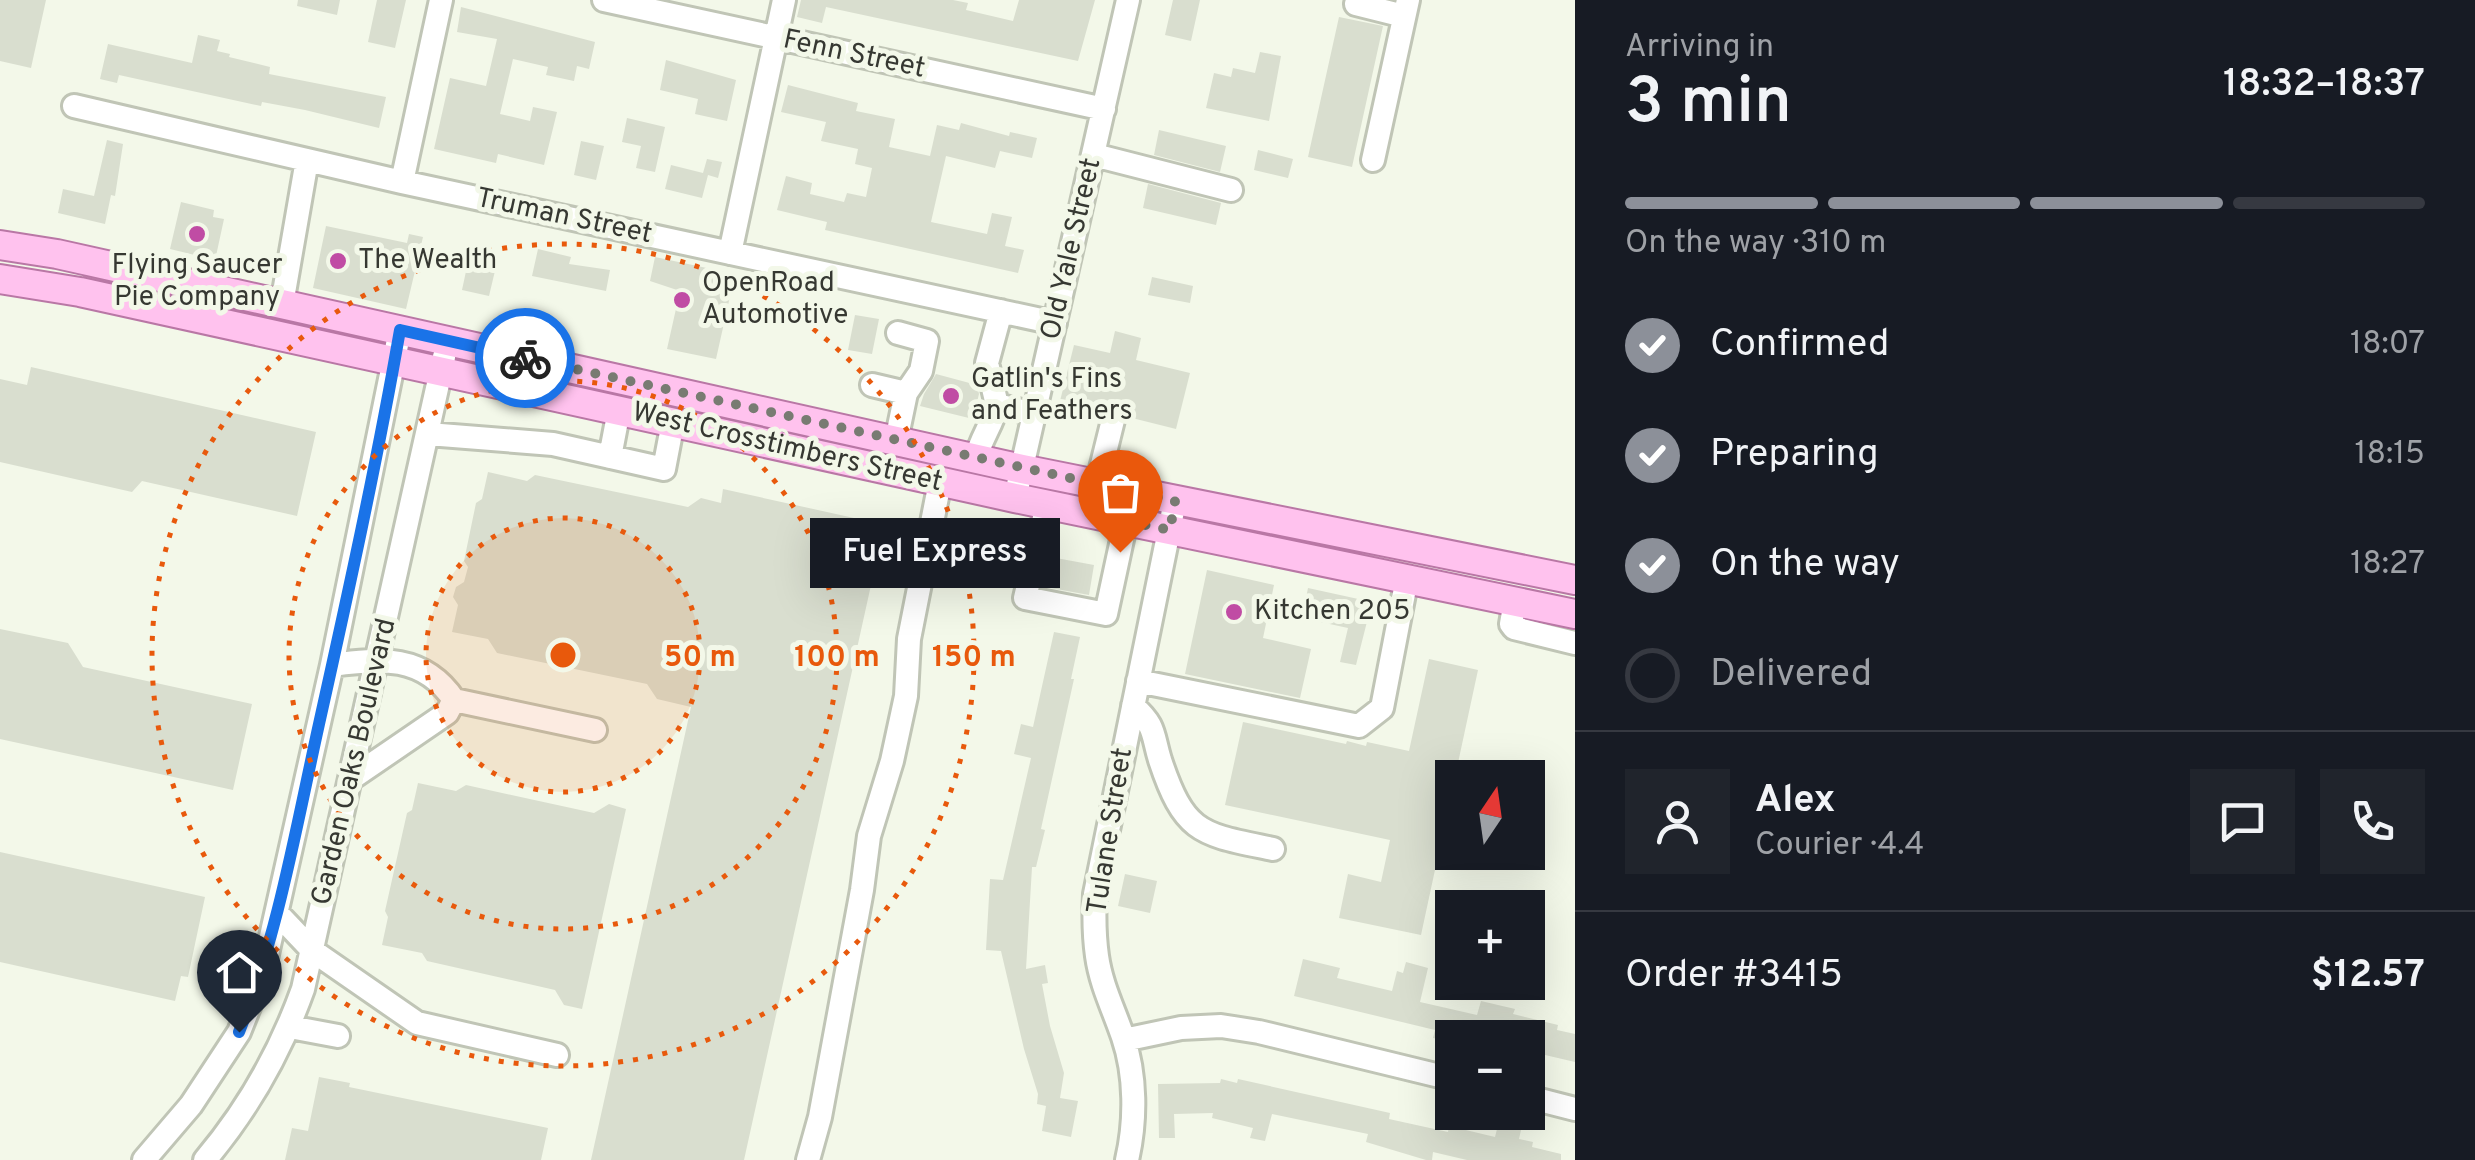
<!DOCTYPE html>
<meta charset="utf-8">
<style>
:root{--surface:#171b24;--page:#20242c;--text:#f1f3f6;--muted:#9ea1a6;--line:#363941;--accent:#8c9099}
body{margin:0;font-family:Overpass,sans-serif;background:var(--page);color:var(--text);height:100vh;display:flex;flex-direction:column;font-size:38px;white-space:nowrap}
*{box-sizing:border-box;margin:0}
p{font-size:32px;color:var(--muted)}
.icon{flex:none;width:55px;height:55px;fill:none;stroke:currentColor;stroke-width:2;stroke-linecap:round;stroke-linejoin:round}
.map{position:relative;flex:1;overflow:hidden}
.details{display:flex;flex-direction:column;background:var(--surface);width:900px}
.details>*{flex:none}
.needle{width:65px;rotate:13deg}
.tools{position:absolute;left:1435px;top:760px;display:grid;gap:20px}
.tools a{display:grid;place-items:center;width:110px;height:110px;border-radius:0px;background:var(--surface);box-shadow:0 10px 40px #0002;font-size:50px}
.pin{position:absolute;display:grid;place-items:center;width:85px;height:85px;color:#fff;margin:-102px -42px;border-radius:50% 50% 50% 0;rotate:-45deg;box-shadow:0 0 10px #0007}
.pin .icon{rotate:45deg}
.courier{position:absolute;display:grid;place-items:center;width:100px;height:100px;margin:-50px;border:8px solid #1a73e8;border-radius:50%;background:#fff;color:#222;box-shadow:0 2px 12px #0007}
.bubble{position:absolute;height:70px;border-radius:0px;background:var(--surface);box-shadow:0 10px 40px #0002;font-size:32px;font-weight:600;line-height:70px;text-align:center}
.headline em{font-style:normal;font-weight:600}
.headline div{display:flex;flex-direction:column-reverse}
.headline{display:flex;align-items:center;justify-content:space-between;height:170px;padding:0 50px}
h1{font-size:65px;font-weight:600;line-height:75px}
.bar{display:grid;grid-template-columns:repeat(4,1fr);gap:15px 10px;align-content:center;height:120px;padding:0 50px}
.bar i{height:12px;border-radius:8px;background:var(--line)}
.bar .current{background:var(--accent)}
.bar p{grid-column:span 4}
.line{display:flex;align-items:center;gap:25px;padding:0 50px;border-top:2px solid var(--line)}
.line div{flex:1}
.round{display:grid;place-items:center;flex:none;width:105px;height:105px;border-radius:0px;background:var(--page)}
ol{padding:0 50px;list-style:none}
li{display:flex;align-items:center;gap:30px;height:110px}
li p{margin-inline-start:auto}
li .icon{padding:10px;border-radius:50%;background:var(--accent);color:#fff;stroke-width:4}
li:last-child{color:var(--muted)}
li i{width:55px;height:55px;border:5px solid var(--line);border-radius:50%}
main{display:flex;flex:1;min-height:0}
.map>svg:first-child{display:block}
</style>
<main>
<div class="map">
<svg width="1575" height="1160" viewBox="0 0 1575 1160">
<rect width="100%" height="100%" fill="#f3f8e9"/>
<path fill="#d9decf" d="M0,0H46L31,68L0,61Z
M298,0H340L337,15L297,6Z
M377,0H406L395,48L368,42Z
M801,0H953L968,3L966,10L1013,21L1019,0H1095L1078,61L826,7L822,23L797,17Z
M1173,0H1200L1191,41L1165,35Z
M461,7L595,42L589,69L577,66L574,81L546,75L548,67L513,59L500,114L530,121L533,107L557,112L544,165L498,154L496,163L434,149L450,78L486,86L497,39L457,32Z
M1339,17L1383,26L1352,167L1308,157Z
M198,35L220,40L217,51L230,54L229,57L270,67L269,74L386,97L379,128L305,110L262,102L261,106L119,75L117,83L100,79L108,44L192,63Z
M1260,52L1281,56L1269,121L1206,108L1214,73L1231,77L1233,68L1255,73Z
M666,60L736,80L727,121L695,114L698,99L660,90Z
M788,85L858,103L856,111L895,119L889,147L930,156L937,125L959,130L961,123L1009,136L1010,132L1037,138L1032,158L1000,151L995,168L946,156L931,222L987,234L992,213L1012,217L1005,246L1024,250L1018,273L825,230L827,222L777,210L786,176L812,183L810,194L844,202L847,193L866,197L872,168L855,164L858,149L821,141L826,122L781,112Z
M627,118L665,127L655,172L636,168L641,146L622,142Z
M1159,130L1226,146L1220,172L1154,155Z
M107,140L123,144L115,196L111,195L105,224L58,213L63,189L94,196Z
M581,141L604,146L596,180L574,175Z
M1258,150L1293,159L1288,178L1254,170Z
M707,159L722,162L718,178L708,175L702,198L665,189L671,165L703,173Z
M1148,184L1221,203L1216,225L1143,208Z
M181,202L214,210L213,217L224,219L216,256L204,253L203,257L170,249Z
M326,226L407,243L409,234L423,237L406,309L313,288Z
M471,248L499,254L489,296L462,290Z
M538,249L571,257L569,264L610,270L606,291L532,276Z
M655,257L735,274L716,359L667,349L680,291L650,281Z
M1152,277L1193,286L1190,303L1148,295Z
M855,315L879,319L872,354L848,350Z
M1115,331L1141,338L1136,360L1190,373L1176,429L1128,417L1124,410L1116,405L1101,411L1060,401L1074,345L1110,353Z
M31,367L316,432L297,516L142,481L132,492L0,462V379L27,385Z
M936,374L977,385L979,394L973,419L920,406L924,394Z
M488,472L527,481L535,475L688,507L701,498L721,503L723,489L863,520L851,571L873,576L744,1160H591L691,707L657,699L647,684L497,653L488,639L452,632L458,605L453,597L456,587L464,582L468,567L464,561L476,503L482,499Z
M1056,558L1094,565L1089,595L1051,588Z
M1207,570L1274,585L1263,638L1311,649L1300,698L1185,674Z
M1308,588L1372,602L1356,665L1340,662L1348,628L1302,618Z
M0,629L68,643L83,667L252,704L233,790L0,739Z
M1054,632L1080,637L1071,679H1074L1041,829L1045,830L1036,867H1032L1026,969L1045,965L1048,983L1042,984L1050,1026L1064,1073L1060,1098L1078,1101L1071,1137L1042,1131L1046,1106L1037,1104L1038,1094L1024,1049L1001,951L986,950L990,879L1003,880L1031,758L1014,754L1021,724L1033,727Z
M1429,659L1478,670L1421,935L1339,918L1348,874L1381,882L1390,840L1225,805L1243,722L1346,744L1347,741L1366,746L1367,742L1409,751Z
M418,783L456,791L466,785L594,813L609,804L626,809L582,1009L564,1005L555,990L427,961L422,953L382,945L388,917L385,911L407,813L412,810Z
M0,852L205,897L188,977L181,976L175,1001L0,962Z
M1125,874L1157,881L1150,913L1118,906Z
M1303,959L1340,968L1337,978L1392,991L1397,971L1403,973L1406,962L1428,968L1420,1002L1477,1015L1481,1001L1515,1009L1513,1014L1558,1025L1557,1030L1575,1034V1062L1528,1051V1038H1452V1042L1433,1038L1435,1030L1294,996Z
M319,1077L350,1083L349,1087L548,1128L541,1160H285L292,1128L308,1131Z
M1221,1079L1237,1083L1238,1079L1390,1113L1389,1119L1448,1132L1449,1126L1495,1137L1498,1125L1521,1130L1519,1139L1533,1142L1532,1147L1561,1154V1160H1467L1433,1152L1432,1160H1426L1366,1142L1368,1134L1272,1114L1265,1141L1250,1138L1253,1128L1212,1118L1213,1113L1174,1114L1175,1138H1159L1158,1084L1220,1083Z"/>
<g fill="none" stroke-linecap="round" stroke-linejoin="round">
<g stroke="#c0c5b6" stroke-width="28">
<path id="minor" d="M604,0L1104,109
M1356,4L1404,16
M74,106L402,182L1055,323
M1094,155L1231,190
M1373,160L1408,0
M402,182L441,0
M730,253L784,0
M282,304L307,160
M1001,311L987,363L997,405L1034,414
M898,333L927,341L921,371L906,393
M872,385L906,393L896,441
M428,434L553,444L664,469L673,422
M610,457L619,410
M976,458C981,438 992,425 997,405
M1015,498L1128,0
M1047,505L1025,598L1106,614L1126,521
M1090,513L1113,420
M1515,601L1511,624L1514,628L1575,643
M332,665C380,658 424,655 454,700L447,713L352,778
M1138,681L1359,726L1382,708L1407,578
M454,700L595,730
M1133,706C1156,726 1152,734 1160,760C1185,835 1201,834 1273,849
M277,913L313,951L417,1023L557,1055
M290,1027L338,1036
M1124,1040L1181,1028L1221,1026L1259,1032L1452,1079
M1528,1097L1575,1109
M144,1160L191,1105L239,1032L263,972L332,665L400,330
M205,1160C249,1108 280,1053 303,989L444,357
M808,1160L820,1117L862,890L869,836L892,761L906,696L909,639L940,482
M1127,1160C1136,1121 1136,1075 1123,1037C1114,1010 1101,985 1097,956C1094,935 1094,914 1095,894L1175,501"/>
</g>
<g stroke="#b977a5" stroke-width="32">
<path id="major" d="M0,245L57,254L1022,469L1575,580
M0,279L80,292L1015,498L1575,614"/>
</g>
<use href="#minor" stroke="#fff" stroke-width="22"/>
<use href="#major" stroke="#ffc2ee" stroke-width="28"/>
</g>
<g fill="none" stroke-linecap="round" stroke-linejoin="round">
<path stroke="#787b72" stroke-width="10" stroke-dasharray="0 18" d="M525,358L1175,501L1170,530L1126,521L1120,552"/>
<path stroke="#1a73e8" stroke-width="12" d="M239,1032C278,934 296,828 319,724C348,594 377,462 400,330L525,358"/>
</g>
<circle cx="563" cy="655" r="137" fill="#e8590c" fill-opacity=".12"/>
<g fill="none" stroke="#e8590c" stroke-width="5" stroke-dasharray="5 10">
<circle cx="563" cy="655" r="137"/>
<circle cx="563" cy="655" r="274"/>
<circle cx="563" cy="655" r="411"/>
</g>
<g fill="#c04ca4" stroke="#f3f8e9" stroke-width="4">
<circle cx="197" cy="234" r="10"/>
<circle cx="338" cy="261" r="10"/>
<circle cx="682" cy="300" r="10"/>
<circle cx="951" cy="396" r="10"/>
<circle cx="1234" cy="612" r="10"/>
</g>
<g text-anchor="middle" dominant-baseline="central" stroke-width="10" stroke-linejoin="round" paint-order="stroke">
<g font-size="28" fill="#363832" stroke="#f3f8e9">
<text transform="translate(854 55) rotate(12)">Fenn Street</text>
<text transform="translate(564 217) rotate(12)">Truman Street</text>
<text transform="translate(1072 249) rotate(-77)">Old Yale Street</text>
<text transform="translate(787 448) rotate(13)">West Crosstimbers Street</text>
<text transform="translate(355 762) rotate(-77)">Garden Oaks Boulevard</text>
<text transform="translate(1111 831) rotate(-81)">Tulane Street</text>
</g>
<g font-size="28" fill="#363832" stroke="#f3f8e9" text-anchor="start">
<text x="358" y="261">The Wealth</text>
<text x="197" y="266" text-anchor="middle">Flying Saucer<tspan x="197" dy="32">Pie Company</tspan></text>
<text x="702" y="284">OpenRoad<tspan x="702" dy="32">Automotive</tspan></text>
<text x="971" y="380">Gatlin's Fins<tspan x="971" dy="32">and Feathers</tspan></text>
<text x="1254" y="612">Kitchen 205</text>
</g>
</g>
<circle cx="563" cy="655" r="15" fill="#e8590c" stroke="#f3f8e9" stroke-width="5"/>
<g font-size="30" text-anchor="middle" font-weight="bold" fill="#e8590c" stroke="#f3f8e9" stroke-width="10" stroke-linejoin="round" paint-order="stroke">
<text x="700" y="666">50 m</text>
<text x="837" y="666">100 m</text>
<text x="974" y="666">150 m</text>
</g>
</svg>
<div class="tools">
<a><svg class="needle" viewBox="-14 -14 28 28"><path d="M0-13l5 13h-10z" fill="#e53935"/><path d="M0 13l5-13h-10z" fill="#9ea1a6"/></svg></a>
<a>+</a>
<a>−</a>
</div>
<div class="pin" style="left:1120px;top:552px;background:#ea580c"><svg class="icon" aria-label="bag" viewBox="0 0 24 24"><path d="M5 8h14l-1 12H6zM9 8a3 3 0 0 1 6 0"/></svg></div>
<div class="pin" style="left:239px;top:1032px;background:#1f2937"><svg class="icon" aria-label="home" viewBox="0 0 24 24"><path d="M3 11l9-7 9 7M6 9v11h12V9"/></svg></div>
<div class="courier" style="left:525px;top:358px"><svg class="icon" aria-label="bike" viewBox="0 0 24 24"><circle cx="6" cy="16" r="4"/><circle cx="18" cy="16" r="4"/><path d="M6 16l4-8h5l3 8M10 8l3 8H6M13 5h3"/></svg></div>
<div class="bubble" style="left:810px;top:518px;width:250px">Fuel Express</div>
</div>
<section class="details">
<div class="headline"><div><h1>3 min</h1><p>Arriving in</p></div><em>18:32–18:37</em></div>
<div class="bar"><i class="current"></i><i class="current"></i><i class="current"></i><i></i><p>On the way · 310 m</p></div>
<ol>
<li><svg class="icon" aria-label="check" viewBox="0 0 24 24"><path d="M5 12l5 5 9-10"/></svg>Confirmed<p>18:07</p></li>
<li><svg class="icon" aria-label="check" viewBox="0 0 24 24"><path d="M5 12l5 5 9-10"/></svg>Preparing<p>18:15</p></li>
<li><svg class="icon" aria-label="check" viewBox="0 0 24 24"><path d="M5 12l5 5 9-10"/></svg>On the way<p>18:27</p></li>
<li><i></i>Delivered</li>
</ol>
<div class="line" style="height:180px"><a class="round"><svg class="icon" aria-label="person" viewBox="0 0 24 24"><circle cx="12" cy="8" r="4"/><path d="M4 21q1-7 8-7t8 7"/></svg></a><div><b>Alex</b><p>Courier · 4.4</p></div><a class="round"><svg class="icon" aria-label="chat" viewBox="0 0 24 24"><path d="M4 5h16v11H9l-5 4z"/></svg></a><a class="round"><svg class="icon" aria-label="phone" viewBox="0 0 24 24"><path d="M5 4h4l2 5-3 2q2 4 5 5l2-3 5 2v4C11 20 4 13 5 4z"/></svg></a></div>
<div class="line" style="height:130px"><div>Order #3415</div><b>$12.57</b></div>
</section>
</main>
